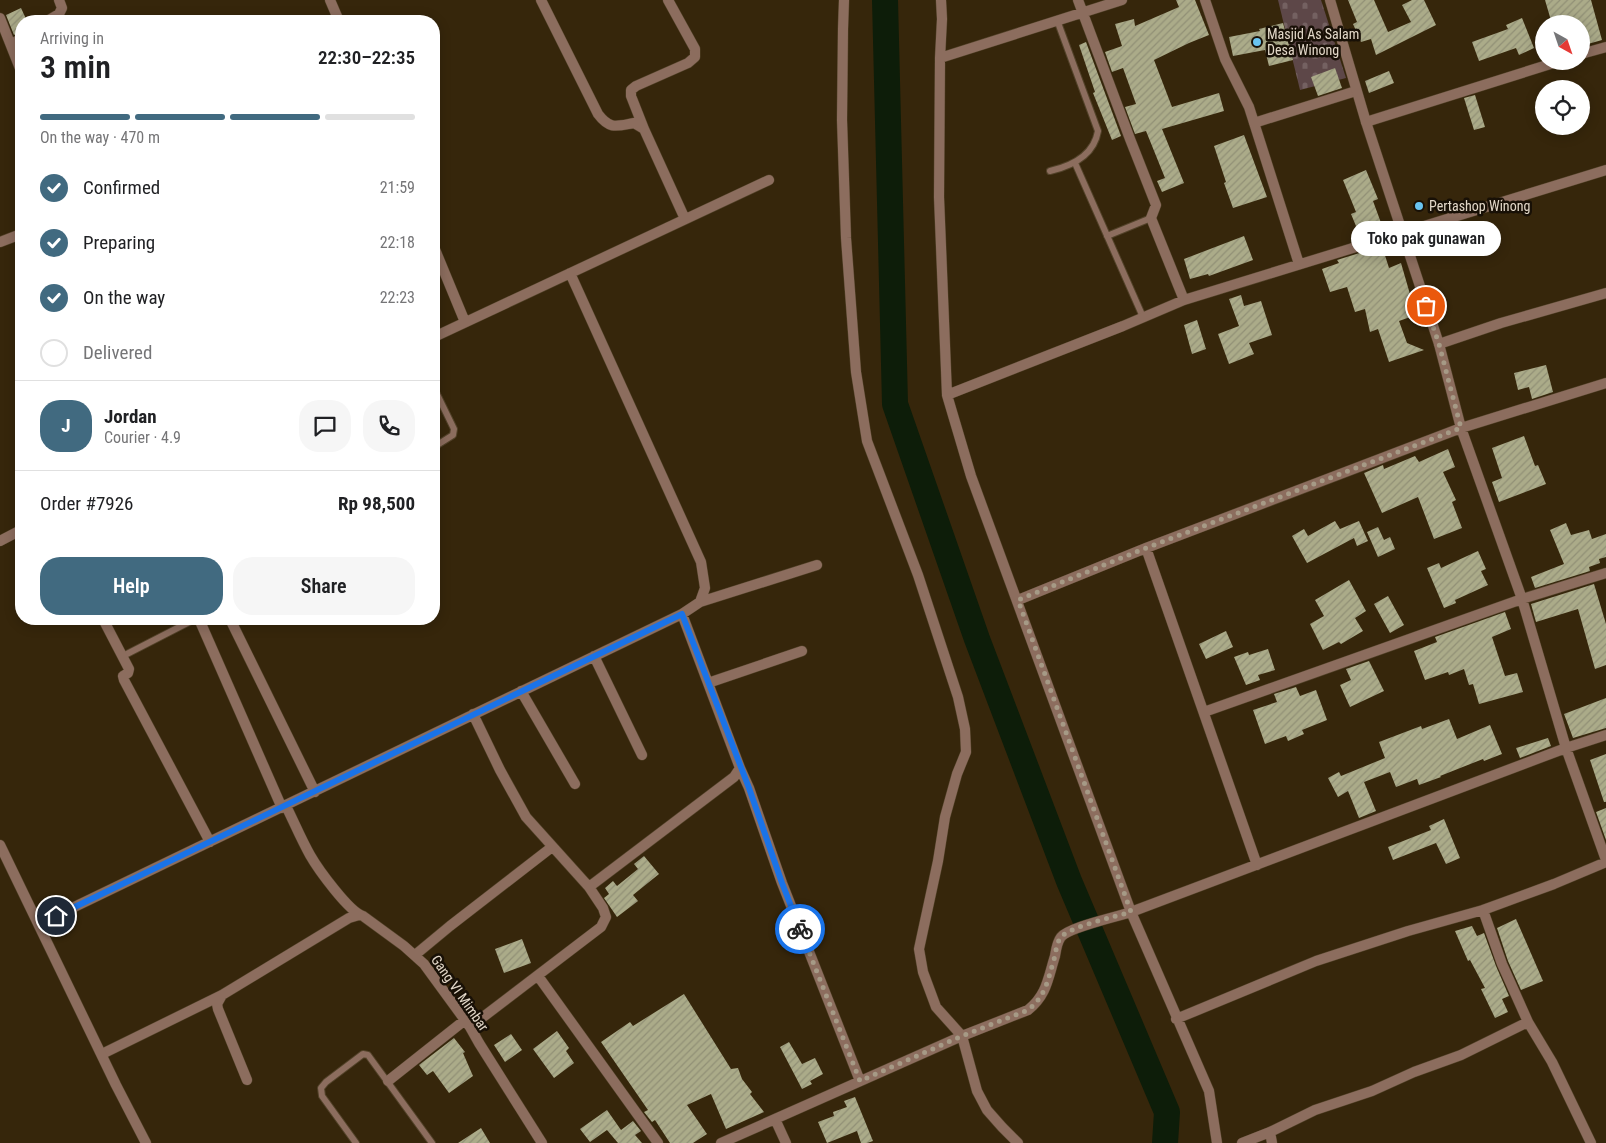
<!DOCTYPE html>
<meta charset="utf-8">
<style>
:root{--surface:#fff;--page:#f6f6f6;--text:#202124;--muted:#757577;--line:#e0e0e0;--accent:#416a80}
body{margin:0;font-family:"Roboto Condensed",sans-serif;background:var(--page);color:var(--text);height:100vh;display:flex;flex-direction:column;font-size:19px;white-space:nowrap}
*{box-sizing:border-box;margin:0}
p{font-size:16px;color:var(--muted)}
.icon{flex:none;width:28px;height:28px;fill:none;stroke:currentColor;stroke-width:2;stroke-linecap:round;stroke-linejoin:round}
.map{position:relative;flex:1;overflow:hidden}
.drawer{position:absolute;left:15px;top:15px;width:425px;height:610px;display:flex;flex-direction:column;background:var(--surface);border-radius:20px;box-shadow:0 2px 12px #0003}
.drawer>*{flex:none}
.needle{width:32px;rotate:140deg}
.tools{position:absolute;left:1535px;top:15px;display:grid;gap:10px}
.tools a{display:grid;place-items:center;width:55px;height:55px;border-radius:50%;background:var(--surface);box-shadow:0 2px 12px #0003;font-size:25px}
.pin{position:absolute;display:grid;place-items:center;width:42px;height:42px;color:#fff;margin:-21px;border:2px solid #fff;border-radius:50%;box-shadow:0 1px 5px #0007}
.courier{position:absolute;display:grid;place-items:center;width:50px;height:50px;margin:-25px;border:4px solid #1a73e8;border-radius:50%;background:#fff;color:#222;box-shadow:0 1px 6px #0007}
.bubble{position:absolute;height:35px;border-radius:18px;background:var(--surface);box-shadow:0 2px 12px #0003;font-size:16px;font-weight:600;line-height:35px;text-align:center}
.head em{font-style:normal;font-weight:600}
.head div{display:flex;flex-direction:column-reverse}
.head{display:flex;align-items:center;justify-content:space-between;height:85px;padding:0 25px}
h1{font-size:32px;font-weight:600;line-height:38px}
.bar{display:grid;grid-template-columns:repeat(4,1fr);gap:8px 5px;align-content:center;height:60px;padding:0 25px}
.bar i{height:6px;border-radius:4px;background:var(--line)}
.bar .on{background:var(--accent)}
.bar p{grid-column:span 4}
.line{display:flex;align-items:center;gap:12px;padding:0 25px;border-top:1px solid var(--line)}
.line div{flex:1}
.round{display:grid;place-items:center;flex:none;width:52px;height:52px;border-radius:20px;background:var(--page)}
ol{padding:0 25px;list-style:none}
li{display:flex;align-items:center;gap:15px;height:55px}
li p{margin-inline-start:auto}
li .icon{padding:5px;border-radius:50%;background:var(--accent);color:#fff;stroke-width:4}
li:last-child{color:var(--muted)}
li i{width:28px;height:28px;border:2px solid var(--line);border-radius:50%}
.cta{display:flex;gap:10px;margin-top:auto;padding:10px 25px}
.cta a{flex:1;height:58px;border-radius:20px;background:var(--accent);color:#fff;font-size:20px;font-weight:600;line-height:58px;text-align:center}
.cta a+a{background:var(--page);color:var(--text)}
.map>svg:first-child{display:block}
</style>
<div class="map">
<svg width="1606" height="1143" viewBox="0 0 1606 1143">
<defs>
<pattern id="cemetery-stones" width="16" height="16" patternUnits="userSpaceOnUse" patternTransform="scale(1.25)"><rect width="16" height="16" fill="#5d4748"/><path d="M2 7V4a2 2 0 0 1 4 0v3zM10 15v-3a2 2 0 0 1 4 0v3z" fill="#746161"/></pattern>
<pattern id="building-hatch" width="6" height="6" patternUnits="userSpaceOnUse" patternTransform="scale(1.25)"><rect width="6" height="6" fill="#abab89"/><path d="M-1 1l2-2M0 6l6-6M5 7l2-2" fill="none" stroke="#919076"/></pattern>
</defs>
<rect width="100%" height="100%" fill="#36260b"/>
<path fill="url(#cemetery-stones)" d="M1278,0H1321L1346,78L1300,90Z"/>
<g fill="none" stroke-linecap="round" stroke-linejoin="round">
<path stroke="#0d1d09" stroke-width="26" d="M885,0L895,404L977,639L1069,881L1167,1112L1165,1143"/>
</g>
<path fill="url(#building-hatch)" d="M1176,0H1195L1209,35L1189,43L1154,60L1172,107L1219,93L1224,111L1162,129L1184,183L1162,192L1157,181L1165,178L1146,131L1135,134L1125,107L1136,104L1123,68L1112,72L1105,52L1122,46L1115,24L1134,19L1135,26L1179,7Z
M1348,0H1374L1388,32L1411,22L1402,5L1412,0H1424L1436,25L1376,55L1371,39L1361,42L1353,24L1357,22Z
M1545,0H1591L1602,40L1581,46V24H1552Z
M21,8L27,21H21V31L14,35L6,15Z
M1522,18L1534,48L1519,55L1516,48L1479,61L1472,42L1508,29L1506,25Z
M1283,23L1293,60L1269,66L1265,50L1233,56L1229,37L1260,31L1259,29Z
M1086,42L1121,136L1112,140L1093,93L1095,92L1079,45Z
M1335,68L1342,88L1318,96L1311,77Z
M1389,71L1394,83L1369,93L1365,81Z
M1475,95L1485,127L1474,130L1464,98Z
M1244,135L1267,197L1233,208L1224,183L1226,182L1214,146Z
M1366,170L1378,199L1373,201L1384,231L1361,238L1351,214L1356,212L1343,180Z
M1244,236L1253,260L1209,276L1208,274L1190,279L1184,259Z
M1382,246L1389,268L1401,263L1416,315L1399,321L1407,343L1424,350L1389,362L1378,329L1370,332L1365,309L1355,312L1347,287L1330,292L1322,269L1339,263L1337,260Z
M1241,295L1244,306L1261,301L1272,335L1249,343L1254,354L1229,364L1218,334L1239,326L1229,299Z
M1197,320L1206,349L1192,354L1184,325Z
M1546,365L1553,392L1532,399L1529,387L1518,390L1514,373Z
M1524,436L1535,466L1538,465L1546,484L1499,502L1492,482L1502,478L1492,448Z
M1448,449L1455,467L1443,472L1456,500L1452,502L1462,528L1434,539L1418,497L1382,513L1364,473L1383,465L1384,469L1415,456L1419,462Z
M1335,521L1340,529L1359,521L1368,541L1357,546L1354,538L1307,563L1292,536L1304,529L1308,536Z
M1566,523L1571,535L1589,530L1592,539L1606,534V557L1599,559L1600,563L1589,567L1590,571L1535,588L1531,577L1564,564L1550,530Z
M1378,527L1384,540L1390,537L1395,549L1378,557L1367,532Z
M1478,551L1486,569L1481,571L1488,585L1455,600L1456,603L1444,608L1427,568L1439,563L1441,568Z
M1349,580L1366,611L1355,618L1363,631L1341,644L1339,642L1323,650L1310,624L1324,616L1315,600Z
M1594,584L1606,624V665L1595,669L1578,609L1536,622L1531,604Z
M1388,596L1404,625L1390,633L1374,604Z
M1505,612L1511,629L1492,637L1505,676L1517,673L1523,692L1479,704L1473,684L1469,685L1464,669L1449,675L1448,672L1425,680L1414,651L1437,642L1435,637Z
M1226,631L1233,647L1206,659L1199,644Z
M1268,649L1275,670L1258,675L1260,680L1246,685L1234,657L1248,652L1249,655Z
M1369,661L1384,691L1350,707L1340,685L1351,680L1346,669Z
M1296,687L1300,696L1316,690L1327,720L1302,730L1304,734L1288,741L1286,736L1265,744L1253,710L1277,702L1274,694Z
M1606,698V728L1573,738L1564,714Z
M1449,719L1457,739L1490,725L1502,754L1484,761L1483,759L1440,776L1441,777L1419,785L1417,779L1396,787L1390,772L1364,782L1376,811L1359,818L1348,791L1338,797L1328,778L1339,772L1341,776L1385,758L1379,742L1421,726L1422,729Z
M1548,738L1551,746L1520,758L1516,748Z
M1606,754V802H1604L1590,760Z
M1606,808V840L1596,812Z
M1444,819L1460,858L1446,864L1436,843L1393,860L1388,847L1431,830L1429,826Z
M644,856L659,874L633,895L638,901L617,917L604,898L609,894L605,888L613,881L617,886L638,869L634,864Z
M1516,919L1543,981L1521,990L1508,961L1497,928Z
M1472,926L1477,936L1484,933L1496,966L1509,996L1502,999L1508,1012L1495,1018L1481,989L1485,988L1470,960L1468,961L1455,931Z
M522,939L531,963L504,973L495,949Z
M684,994L731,1069L738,1068L742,1079L752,1092L750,1094L764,1112L726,1129L711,1094L687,1105L707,1134L693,1143H670L655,1120L652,1122L644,1112L648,1110L601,1042L630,1022L633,1026Z
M557,1031L569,1048L566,1051L574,1063L554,1078L533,1049Z
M511,1034L522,1050L505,1062L494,1045Z
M454,1038L465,1052L463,1053L473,1076L449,1093L433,1071L427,1075L419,1065Z
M789,1042L802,1064L815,1058L823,1074L810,1081L812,1084L802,1089L780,1047Z
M855,1097L873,1141L867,1143H861L857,1131L827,1143L818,1122L834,1116L833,1112L847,1107L844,1101Z
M607,1110L621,1130L633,1121L641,1131L635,1135L642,1143H618L607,1130L590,1142L580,1129Z
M481,1128L490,1143H458Z"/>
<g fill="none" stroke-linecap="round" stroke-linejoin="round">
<g stroke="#524229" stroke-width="8">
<path id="service" d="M1075,163L1143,317
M1050,171C1072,166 1094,155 1098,131L1057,20
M1107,236L1151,218
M434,388L454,429L453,435L434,447
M123,656L195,619
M356,1143L322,1096L321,1088L326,1082L363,1054L368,1055L432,1143"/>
</g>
<g stroke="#524229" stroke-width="11">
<path id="minor" d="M330,0L339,21
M541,0L598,114C610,130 617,126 634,123L644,129L685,219
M844,0L843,29L842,120L846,238L856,372L867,441L918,575L958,697L965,729L966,752L957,774L945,817L938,861L919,949L923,972L936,1007L962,1036L977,1091L987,1110L1002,1127L1018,1143
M941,0L942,19L940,58L939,197L947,395L971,476L1131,912L1566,748L1606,735
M1078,0L1130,139L1156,205L1151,218L1184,300
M1205,0L1225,59L1249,107L1299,264
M0,18L21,71
M47,21L59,14L62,8L59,0
M11,45L21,38
M1581,54L1606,47
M940,58L1122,0
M1366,122L1560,61
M1254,123L1356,91
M644,129L631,96V90L636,86L688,63L695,57V49L668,0
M0,242L21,234
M434,247L465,322
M434,337L769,180
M1439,344L1461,428L1522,599L1566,748L1606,860
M947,395L1123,326L1184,300L1606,170
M0,541L21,530
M1146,548L1257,865
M1018,600L1146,548L1461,428L1606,383
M700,602L817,565
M103,619L129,669L128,673L123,676L124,680L210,842
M199,619L282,808
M230,619L315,792
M594,656L642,755
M708,683L802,651
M521,691L575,784
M1204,712L1522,599L1606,573
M473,714L500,770L526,817L589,887
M740,768L749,788L782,883L860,1081
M286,806C294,822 301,839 310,855C318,869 349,912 363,916L404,946L424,964L470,1027L479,1043L542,1143
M1483,910L1554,884L1606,862
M39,924L682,614L700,602L705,588L701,562L570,273
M415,955L450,926L552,847
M538,976L658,1143
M222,995L217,1004L218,1009L247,1080
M1176,1019L1316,961L1408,931L1483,910L1502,964L1528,1022L1552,1062L1591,1143
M470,1027L601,927L606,917L603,908L589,887L734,777L740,768L682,614
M102,1054L222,995L349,918L359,915
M388,1081L465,1020
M775,1119L786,1143
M721,1143L962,1036L1028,1010C1047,995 1048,978 1055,956C1056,950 1057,942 1061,937C1069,927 1117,917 1131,912L1209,1091L1217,1143
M1242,1143L1270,1132
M1272,1143L1270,1132L1315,1110L1372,1091L1414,1072L1461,1055L1528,1022"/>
</g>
<g stroke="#524229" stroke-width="11">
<path id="tertiary" d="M1330,0L1366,122L1439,344L1501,323L1606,293
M0,845L116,1085L146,1143"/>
</g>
<use href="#service" stroke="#8c6d5e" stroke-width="6"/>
<use href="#minor" stroke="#8c6d5e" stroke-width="10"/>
<use href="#tertiary" stroke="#8c6d5e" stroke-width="10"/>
</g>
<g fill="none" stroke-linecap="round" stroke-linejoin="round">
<path stroke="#a69a86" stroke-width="5" stroke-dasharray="0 9" d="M800,929L860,1081L962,1036L1028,1010C1047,995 1048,978 1055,956C1056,950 1057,942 1061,937C1069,927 1117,916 1131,912L1018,600L1146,548L1461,428L1439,344L1426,306"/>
<path stroke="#1a73e8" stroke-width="6" d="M56,916L682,614L749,788L782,883L800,929"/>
</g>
<g fill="#69c4f1" stroke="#181006" stroke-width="2">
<circle cx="1257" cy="42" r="5"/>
<circle cx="1419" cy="206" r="5"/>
</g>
<g text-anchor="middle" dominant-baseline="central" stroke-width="5" stroke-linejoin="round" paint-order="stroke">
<g font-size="14" fill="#e3d8c9" stroke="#181006" text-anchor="start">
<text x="1267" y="34">Masjid As Salam<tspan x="1267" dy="16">Desa Winong</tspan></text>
<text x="1429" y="206">Pertashop Winong</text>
</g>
<g font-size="14" fill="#e3d8c9" stroke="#181006">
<text transform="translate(460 993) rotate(55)">Gang VI Mimbar</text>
</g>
</g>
</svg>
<div class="tools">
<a><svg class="needle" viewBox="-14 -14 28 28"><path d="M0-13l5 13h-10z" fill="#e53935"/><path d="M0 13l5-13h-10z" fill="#757577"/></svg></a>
<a><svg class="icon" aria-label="locate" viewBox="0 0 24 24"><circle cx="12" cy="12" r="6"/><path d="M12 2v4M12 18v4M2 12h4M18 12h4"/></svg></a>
</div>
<div class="pin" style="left:1426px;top:306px;background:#ea580c"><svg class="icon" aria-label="bag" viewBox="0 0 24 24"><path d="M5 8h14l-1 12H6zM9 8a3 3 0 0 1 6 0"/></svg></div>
<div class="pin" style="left:56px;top:916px;background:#1f2937"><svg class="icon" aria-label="home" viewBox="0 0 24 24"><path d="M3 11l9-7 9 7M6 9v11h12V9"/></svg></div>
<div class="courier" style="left:800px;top:929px"><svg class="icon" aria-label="bike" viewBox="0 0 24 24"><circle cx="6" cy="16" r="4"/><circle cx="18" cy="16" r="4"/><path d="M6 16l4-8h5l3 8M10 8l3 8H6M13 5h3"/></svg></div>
<div class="bubble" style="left:1351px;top:221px;width:150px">Toko pak gunawan</div>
<section class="drawer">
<div class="head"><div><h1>3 min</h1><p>Arriving in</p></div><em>22:30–22:35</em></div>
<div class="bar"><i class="on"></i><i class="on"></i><i class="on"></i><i></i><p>On the way · 470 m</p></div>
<ol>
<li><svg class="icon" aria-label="check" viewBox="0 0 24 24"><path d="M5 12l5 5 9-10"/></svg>Confirmed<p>21:59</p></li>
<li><svg class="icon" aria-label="check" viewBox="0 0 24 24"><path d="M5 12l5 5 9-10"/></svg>Preparing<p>22:18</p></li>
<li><svg class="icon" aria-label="check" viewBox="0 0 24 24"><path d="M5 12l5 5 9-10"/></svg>On the way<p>22:23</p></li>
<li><i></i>Delivered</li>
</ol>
<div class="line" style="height:90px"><b class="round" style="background:var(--accent);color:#fff">J</b><div><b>Jordan</b><p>Courier · 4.9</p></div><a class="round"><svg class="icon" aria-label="chat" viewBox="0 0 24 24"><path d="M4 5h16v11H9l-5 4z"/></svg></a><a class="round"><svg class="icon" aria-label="phone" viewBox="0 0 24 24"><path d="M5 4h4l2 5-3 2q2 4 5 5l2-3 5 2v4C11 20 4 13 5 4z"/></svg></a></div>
<div class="line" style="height:65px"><div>Order #7926</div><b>Rp 98,500</b></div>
<div class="cta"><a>Help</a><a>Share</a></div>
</section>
</div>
